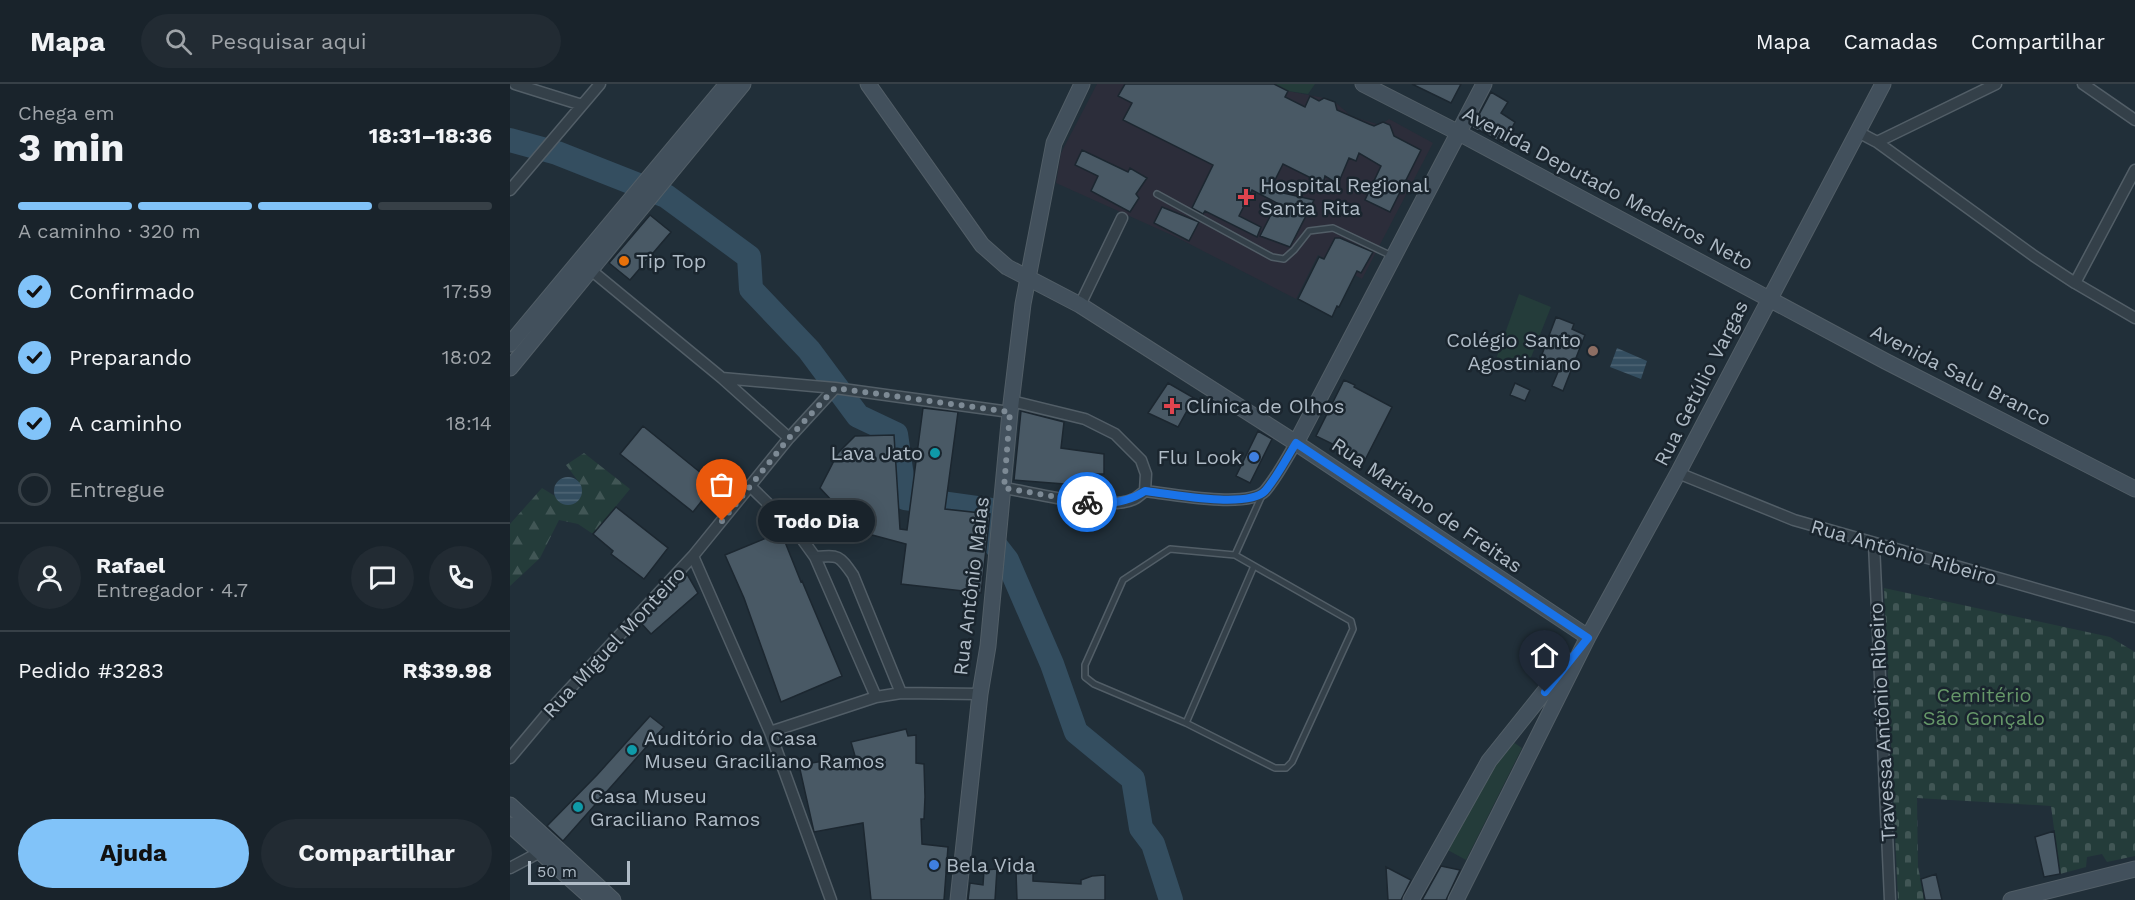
<!DOCTYPE html>
<html lang="pt">
<meta charset="utf-8">
<style>
:root{--surface:#19232b;--page:#222b33;--text:#f1f3f6;--muted:#9fa4a9;--line:#374047;--accent:#81c3f9}
body{margin:0;font-family:"Work Sans",sans-serif;background:var(--page);color:var(--text);height:100vh;display:flex;flex-direction:column;font-size:22px;white-space:nowrap}
*{box-sizing:border-box;margin:0}
p{font-size:20px;color:var(--muted)}
.icon{flex:none;width:33px;height:33px;fill:none;stroke:currentColor;stroke-width:2;stroke-linecap:round;stroke-linejoin:round}
.map{position:relative;flex:1;overflow:hidden}
.side{display:flex;flex-direction:column;background:var(--surface);width:510px}
.side>*{flex:none}
.scale{position:absolute;left:18px;bottom:15px;width:102px;box-sizing:border-box;padding-left:6px;border:3px solid #afbbc6;border-top:0;font-size:16px;line-height:21px;white-space:nowrap;color:#afbbc6;-webkit-text-stroke:4px #1a252e;paint-order:stroke}
.pin{position:absolute;display:grid;place-items:center;width:51px;height:51px;color:#fff;margin:-62px -26px;border-radius:50% 50% 50% 0;rotate:-45deg;box-shadow:0 0 6px #0007}
.pin .icon{rotate:45deg}
.courier{position:absolute;display:grid;place-items:center;width:60px;height:60px;margin:-30px;border:4px solid #1a73e8;border-radius:50%;background:#fff;color:#222;box-shadow:0 2px 8px #0007}
.bubble{position:absolute;height:42px;border-radius:21px;background:var(--surface);box-shadow:0 3px 15px #0003,0 0 0 2px var(--line);font-size:20px;font-weight:700;line-height:42px;text-align:center}
.overview em{font-style:normal;font-weight:700}
.overview div{display:flex;flex-direction:column-reverse}
.overview{display:flex;align-items:center;justify-content:space-between;height:102px;padding:0 18px}
h1{font-size:39px;font-weight:700;line-height:45px}
.bar{display:grid;grid-template-columns:repeat(4,1fr);gap:9px 6px;align-content:center;height:72px;padding:0 18px}
.bar i{height:8px;border-radius:4px;background:var(--line)}
.bar .on{background:var(--accent)}
.bar p{grid-column:span 4}
.line{display:flex;align-items:center;gap:15px;padding:0 18px;border-top:2px solid var(--line)}
.line div{flex:1}
.round{display:grid;place-items:center;flex:none;width:63px;height:63px;border-radius:32px;background:var(--page)}
ol{padding:0 18px;list-style:none}
li{display:flex;align-items:center;gap:18px;height:66px}
li p{margin-inline-start:auto}
li .icon{padding:6px;border-radius:50%;background:var(--accent);color:#111;stroke-width:4}
li:last-child{color:var(--muted)}
li i{width:33px;height:33px;border:3px solid var(--line);border-radius:50%}
.button{display:flex;gap:12px;margin-top:auto;padding:12px 18px}
.button a{flex:1;height:69px;border-radius:36px;background:var(--accent);color:#111;font-size:24px;font-weight:700;line-height:69px;text-align:center}
.button a+a{background:var(--page);color:var(--text)}
header{display:flex;align-items:center;gap:36px;box-sizing:border-box;height:84px;padding:0 30px;background:var(--surface);border-bottom:2px solid var(--line)}
header strong{font-size:28px}
nav{display:flex;gap:33px;margin-inline-start:auto;font-size:21px}
.search{width:420px;height:54px;background:var(--page);display:flex;align-items:center;gap:15px;box-sizing:border-box;padding:0 21px;border-radius:33px;color:var(--muted);font-size:22px}
main{display:flex;flex:1;min-height:0}
.map>svg:first-child{display:block}
</style>
<header>
<strong>Mapa</strong>
<div class="search"><svg class="icon" aria-label="search" viewBox="0 0 24 24"><circle cx="10" cy="10" r="6"/><path d="M15 15l6 6"/></svg>Pesquisar aqui</div>
<nav><a>Mapa</a><a>Camadas</a><a>Compartilhar</a></nav>
</header>
<main>
<section class="side">
<div class="overview"><div><h1>3 min</h1><p>Chega em</p></div><em>18:31–18:36</em></div>
<div class="bar"><i class="on"></i><i class="on"></i><i class="on"></i><i></i><p>A caminho · 320 m</p></div>
<ol>
<li><svg class="icon" aria-label="check" viewBox="0 0 24 24"><path d="M5 12l5 5 9-10"/></svg>Confirmado<p>17:59</p></li>
<li><svg class="icon" aria-label="check" viewBox="0 0 24 24"><path d="M5 12l5 5 9-10"/></svg>Preparando<p>18:02</p></li>
<li><svg class="icon" aria-label="check" viewBox="0 0 24 24"><path d="M5 12l5 5 9-10"/></svg>A caminho<p>18:14</p></li>
<li><i></i>Entregue</li>
</ol>
<div class="line" style="height:108px"><a class="round"><svg class="icon" aria-label="person" viewBox="0 0 24 24"><circle cx="12" cy="8" r="4"/><path d="M4 21q1-7 8-7t8 7"/></svg></a><div><b>Rafael</b><p>Entregador · 4.7</p></div><a class="round"><svg class="icon" aria-label="chat" viewBox="0 0 24 24"><path d="M4 5h16v11H9l-5 4z"/></svg></a><a class="round"><svg class="icon" aria-label="phone" viewBox="0 0 24 24"><path d="M5 4h4l2 5-3 2q2 4 5 5l2-3 5 2v4C11 20 4 13 5 4z"/></svg></a></div>
<div class="line" style="height:78px"><div>Pedido #3283</div><b>R$39.98</b></div>
<div class="button"><a>Ajuda</a><a>Compartilhar</a></div>
</section>
<div class="map">
<svg width="1625" height="816" viewBox="0 0 1625 816">
<defs>
<pattern id="forest-firs" width="22" height="20" patternUnits="userSpaceOnUse" patternTransform="scale(1.5)"><rect width="22" height="20" fill="#243c3a"/><path d="M5 1l3.5 6h-7zM16 11l3.5 6h-7z" fill="#415655"/></pattern>
<pattern id="cemetery-stones" width="16" height="16" patternUnits="userSpaceOnUse" patternTransform="scale(1.5)"><rect width="16" height="16" fill="#243c3a"/><path d="M2 7V4a2 2 0 0 1 4 0v3zM10 15v-3a2 2 0 0 1 4 0v3z" fill="#415655"/></pattern>
<pattern id="water-rules" width="6" height="5" patternUnits="userSpaceOnUse" patternTransform="scale(1.5)"><rect width="6" height="5" fill="#344e60"/><path d="M0 2.5h6" fill="none" stroke="#4f6675"/></pattern>
</defs>
<rect width="100%" height="100%" fill="#212f39"/>
<path fill="#2c2d3a" d="M587,0H764L778,7L814,14L825,18L841,32L870,41L879,35L923,59L852,195L808,171L786,215L666,153L546,99L551,69Z"/>
<path fill="url(#forest-firs)" d="M74,369L120,405L83,450L68,440L49,436L30,474L0,502V440L32,404L58,420L68,397L56,381Z"/>
<path fill="url(#cemetery-stones)" d="M1374,504L1600,553L1625,568V772L1597,778L1592,770L1577,773L1576,783L1550,790L1541,722L1407,714L1408,783L1415,816H1388Z"/>
<path fill="#243c3a" d="M764,0H805L798,10L778,7Z
M1009,210L1041,223L1016,286L986,275Z
M1000,656L1012,664L956,776L934,764Z"/>
<path fill="url(#water-rules)" d="M1107,264L1137,277L1131,295L1100,283Z
M44 407a14 14 0 1 1 28 0a14 14 0 1 1-28 0Z"/>
<g fill="none" stroke-linecap="round" stroke-linejoin="round">
<path stroke="#344e60" stroke-width="24" d="M0,56L47,69L156,112L239,173L241,205L299,266L348,332L386,350L395,414L481,426L483,458L497,476L542,580L566,648L623,695L631,744L643,760L661,816"/>
</g>
<path fill="#495965" stroke="#1c2730" stroke-width="1.5" d="M615,0H764L778,7L775,13L795,23L800,12L809,17L814,14L825,18L827,26L859,40L864,42L873,38L880,41L884,52L911,66L880,128L855,116L871,82L849,69L846,77L839,74L828,100L815,92L813,100L773,80L760,106L804,116L780,163L750,152L767,119L742,106L729,132L751,143L747,153L695,127L693,130L682,124L703,81L613,36L622,19L608,12Z
M902,0H951L941,19Z
M981,8L998,18L991,29L1005,38L993,60L969,46L968,47L962,44Z
M572,66L618,88L620,84L637,94L626,110L629,114L620,128L581,107L588,92L565,81Z
M652,123L689,138L679,157L644,139Z
M140,131L161,148L120,196L99,179Z
M825,154H830L863,168L851,189L847,187L829,223L827,222L822,233L788,215L809,173L814,175Z
M1046,233L1064,240L1062,245L1075,251L1053,307L1042,302L1048,288L1028,281Z
M834,296L845,301L844,303L882,323L855,376L806,352Z
M658,299L684,314L668,343L638,329Z
M1005,299L1020,306L1015,317L1000,311Z
M413,324L448,328L435,425L480,430L471,509L391,500L396,460L351,448L310,404L328,369L345,352L384,351L390,445L397,446Z
M511,327L554,338L551,364L594,370V390H584L583,405L567,403V401L504,396Z
M133,342L212,406L201,420L194,414L183,428L110,370Z
M748,347L762,355L740,399L726,392Z
M106,423L158,464L134,495L101,470L103,467L83,450Z
M271,448L291,498L292,497L332,592L271,618L234,514L215,471Z
M177,490L188,509L141,550L131,539Z
M140,632L154,643L53,757L37,742L87,691Z
M396,645L398,652L406,651V679L414,680L415,713L414,735H411L412,760L438,763L434,816H361L353,739L304,748L289,681L345,672L341,658Z
M1544,747L1550,790L1534,793L1525,753Z
M931,782L950,786L936,816H912Z
M876,783L901,796L891,816H878Z
M487,785L485,816H458L460,799L473,801L474,786Z
M506,788L523,789V797L571,800V796L582,792L595,791V816H507Z
M1426,790L1432,816H1415L1411,795Z"/>
<g fill="none" stroke-linecap="round" stroke-linejoin="round">
<g stroke="#525e67" stroke-width="8">
<path id="lane" d="M647,110L762,173L774,175L784,166L799,147L823,144L882,172
M660,465L725,471L841,537L843,545L782,678L776,684H765L676,639L584,600L575,593V581L613,496Z
M725,471L753,409
M676,639L744,482"/>
</g>
<g stroke="#525e67" stroke-width="13">
<path id="street" d="M5,0L72,21
M1573,0L1625,36
M1348,48L1367,58L1524,172L1565,199L1625,234
M1367,58L1486,0
M0,106L90,0
M76,182L212,294L279,354
M1565,199L1625,86
M570,221L612,134
M212,294L325,304L500,328
M501,317L575,335L605,350L631,376L636,390L635,407
M1168,389L1284,436L1625,533
M241,403L287,448L305,473C329,471 329,471 343,491L391,609
M494,404C525,409 596,428 624,415C628,413 632,409 635,407C660,410 738,425 755,407C767,393 776,375 786,359
M1364,460L1380,816
M183,472L260,648L321,816
M305,473L366,613
M260,648L366,613L391,609L470,610
M0,674L41,625L183,472L279,354L325,304
M0,784L34,766"/>
</g>
<g stroke="#525e67" stroke-width="17">
<path id="secondary" d="M358,0L472,161L497,183L570,221L786,359L1078,553
M853,0L949,49L1375,277L1625,405
M0,260L217,0
M0,284L233,0
M786,359L974,0
M0,721L103,816
M0,741L84,816
M448,816L470,610L478,562L500,328L513,220L544,59L572,0
M901,816L979,677L1059,577
M946,816L1078,553L1168,389L1373,0
M1501,816L1625,785"/>
</g>
<use href="#lane" stroke="#344049" stroke-width="5"/>
<use href="#street" stroke="#344049" stroke-width="10"/>
<use href="#secondary" stroke="#42505c" stroke-width="15"/>
</g>
<g fill="none" stroke-linecap="round" stroke-linejoin="round">
<path stroke="#7d8a95" stroke-width="6" stroke-dasharray="0 10.8" d="M212,437L279,354L325,304L500,328L494,404L577,418"/>
<path stroke="#1a73e8" stroke-width="8" d="M577,418C598,421 617,419 635,407C660,410 738,425 755,407C767,393 776,375 786,359L1078,554L1035,608"/>
</g>
<g fill="#e0444e" stroke="#1a252e" stroke-width="2">
<path d="M733 104h6v6h6v6h-6v6h-6v-6h-6v-6h6z"/>
<path d="M659 313h6v6h6v6h-6v6h-6v-6h-6v-6h6z"/>
</g>
<circle fill="#e8710a" stroke="#1a252e" stroke-width="2" cx="114" cy="177" r="6"/>
<circle fill="#8d6e63" stroke="#1a252e" stroke-width="2" cx="1083" cy="267" r="6"/>
<g fill="#0f9aa8" stroke="#1a252e" stroke-width="2">
<circle cx="425" cy="369" r="6"/>
<circle cx="122" cy="666" r="6"/>
<circle cx="68" cy="723" r="6"/>
</g>
<g fill="#3f7fe0" stroke="#1a252e" stroke-width="2">
<circle cx="744" cy="373" r="6"/>
<circle cx="424" cy="781" r="6"/>
</g>
<g text-anchor="middle" dominant-baseline="central" stroke-width="5" stroke-linejoin="round" paint-order="stroke">
<g font-size="20" fill="#afbbc6" stroke="#1a252e" text-anchor="start">
<text x="750" y="101">Hospital Regional<tspan x="750" dy="23">Santa Rita</tspan></text>
<text x="126" y="177">Tip Top</text>
<text x="1071" y="256" text-anchor="end">Colégio Santo<tspan x="1071" dy="23">Agostiniano</tspan></text>
<text x="676" y="322">Clínica de Olhos</text>
<text x="413" y="369" text-anchor="end">Lava Jato</text>
<text x="732" y="373" text-anchor="end">Flu Look</text>
<text x="134" y="654">Auditório da Casa<tspan x="134" dy="23">Museu Graciliano Ramos</tspan></text>
<text x="80" y="712">Casa Museu<tspan x="80" dy="23">Graciliano Ramos</tspan></text>
<text x="436" y="781">Bela Vida</text>
</g>
<g font-size="20" fill="#afbbc6" stroke="#1a252e">
<text transform="translate(1098 104) rotate(28)">Avenida Deputado Medeiros Neto</text>
<text transform="translate(1451 291) rotate(27)">Avenida Salu Branco</text>
<text transform="translate(1191 299) rotate(-63)">Rua Getúlio Vargas</text>
<text transform="translate(917 421) rotate(34)">Rua Mariano de Freitas</text>
<text transform="translate(1394 468) rotate(16)">Rua Antônio Ribeiro</text>
<text transform="translate(461 502) rotate(-83)">Rua Antônio Maias</text>
<text transform="translate(104 558) rotate(-47)">Rua Miguel Monteiro</text>
<text transform="translate(1372 638) rotate(-93)">Travessa Antônio Ribeiro</text>
</g>
<g font-size="20" fill="#669769" stroke="#1a252e">
<text x="1474" y="611">Cemitério<tspan x="1474" dy="23">São Gonçalo</tspan></text>
</g>
</g>
</svg>
<div class="scale">50 m</div>
<div class="pin" style="left:212px;top:437px;background:#ea580c"><svg class="icon" aria-label="bag" viewBox="0 0 24 24"><path d="M5 8h14l-1 12H6zM9 8a3 3 0 0 1 6 0"/></svg></div>
<div class="pin" style="left:1035px;top:608px;background:#1f2937"><svg class="icon" aria-label="home" viewBox="0 0 24 24"><path d="M3 11l9-7 9 7M6 9v11h12V9"/></svg></div>
<div class="courier" style="left:577px;top:418px"><svg class="icon" aria-label="bike" viewBox="0 0 24 24"><circle cx="6" cy="16" r="4"/><circle cx="18" cy="16" r="4"/><path d="M6 16l4-8h5l3 8M10 8l3 8H6M13 5h3"/></svg></div>
<div class="bubble" style="left:248px;top:416px;width:117px">Todo Dia</div>
</div>
</main>
